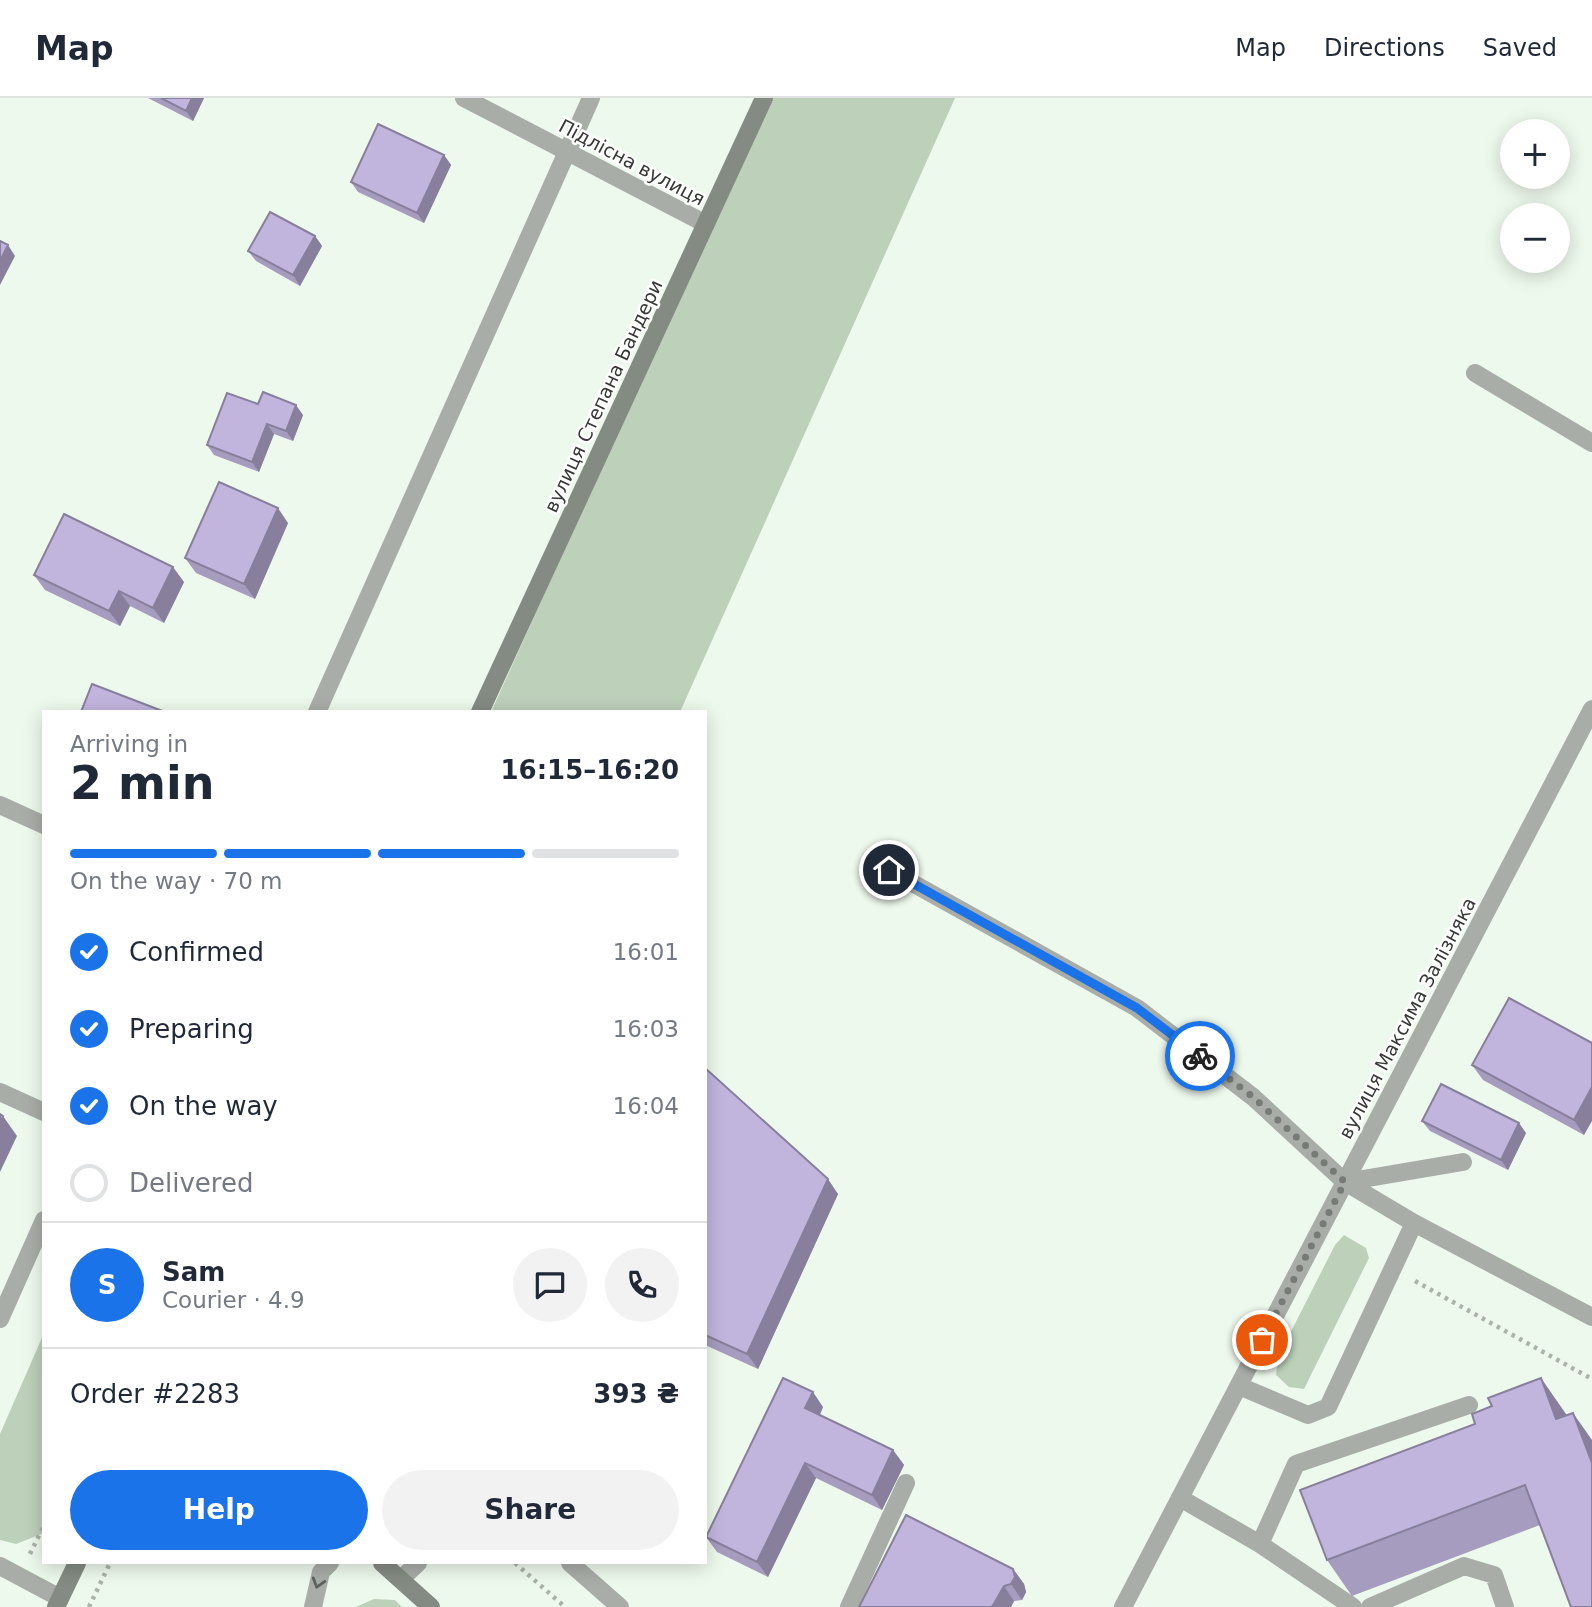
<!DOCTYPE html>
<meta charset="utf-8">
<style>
:root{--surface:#fff;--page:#f2f2f3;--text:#1f2937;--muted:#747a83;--line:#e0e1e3;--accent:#1a73e8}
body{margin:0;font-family:"DejaVu Sans",sans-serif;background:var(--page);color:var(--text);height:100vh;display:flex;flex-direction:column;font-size:26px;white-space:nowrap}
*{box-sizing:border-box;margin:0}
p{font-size:23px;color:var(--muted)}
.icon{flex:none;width:38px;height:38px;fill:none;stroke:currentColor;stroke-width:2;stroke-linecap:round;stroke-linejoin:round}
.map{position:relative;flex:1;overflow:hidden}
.panel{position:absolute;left:42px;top:612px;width:665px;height:854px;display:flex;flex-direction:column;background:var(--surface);border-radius:0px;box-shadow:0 4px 18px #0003}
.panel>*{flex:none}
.controls{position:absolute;left:1500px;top:21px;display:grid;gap:14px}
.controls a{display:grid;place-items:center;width:70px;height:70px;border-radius:50%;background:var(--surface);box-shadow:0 4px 18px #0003;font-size:35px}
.pin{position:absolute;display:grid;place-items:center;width:60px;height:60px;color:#fff;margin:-30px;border:4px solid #fff;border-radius:50%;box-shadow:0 2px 7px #0007}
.courier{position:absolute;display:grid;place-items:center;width:70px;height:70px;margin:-35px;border:5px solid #1a73e8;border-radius:50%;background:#fff;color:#222;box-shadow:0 2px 9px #0007}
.overview em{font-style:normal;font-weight:800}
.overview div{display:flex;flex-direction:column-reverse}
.overview{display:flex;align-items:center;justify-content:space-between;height:119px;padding:0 28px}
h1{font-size:46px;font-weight:800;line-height:52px}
.bar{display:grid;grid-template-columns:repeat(4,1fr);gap:10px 7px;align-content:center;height:84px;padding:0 28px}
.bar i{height:9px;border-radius:5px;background:var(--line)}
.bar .current{background:var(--accent)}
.bar p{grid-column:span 4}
.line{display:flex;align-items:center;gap:18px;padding:0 28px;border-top:2px solid var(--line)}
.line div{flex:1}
.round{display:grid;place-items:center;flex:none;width:74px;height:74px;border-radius:37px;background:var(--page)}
ol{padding:0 28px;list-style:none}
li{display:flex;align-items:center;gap:21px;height:77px}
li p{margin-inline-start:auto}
li .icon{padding:7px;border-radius:50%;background:var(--accent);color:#fff;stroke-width:4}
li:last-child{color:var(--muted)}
li i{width:38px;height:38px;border:4px solid var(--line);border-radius:50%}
.cta{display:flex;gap:14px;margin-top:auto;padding:14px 28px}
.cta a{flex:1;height:80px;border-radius:42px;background:var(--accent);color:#fff;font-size:28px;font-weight:800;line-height:80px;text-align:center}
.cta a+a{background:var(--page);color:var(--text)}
header{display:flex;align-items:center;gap:42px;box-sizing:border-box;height:98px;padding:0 35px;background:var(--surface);border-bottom:2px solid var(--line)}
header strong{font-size:33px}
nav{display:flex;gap:38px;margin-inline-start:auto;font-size:24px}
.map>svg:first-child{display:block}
</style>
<header>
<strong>Map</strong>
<nav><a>Map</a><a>Directions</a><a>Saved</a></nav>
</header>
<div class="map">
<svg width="1592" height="1509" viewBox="0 0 1592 1509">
<rect width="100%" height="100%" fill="#eef9ed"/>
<path fill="#bdd0ba" d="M769,0H955L680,614H491Z
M1344,1137L1366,1150L1369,1160L1304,1291L1289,1289L1276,1277L1278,1259L1335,1147Z
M44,1235V1435L16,1446L0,1442V1336Z
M374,1501L395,1502L402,1509H356Z"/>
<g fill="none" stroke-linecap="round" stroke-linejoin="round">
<path stroke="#abb3aa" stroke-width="4.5" stroke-dasharray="3.5 5" stroke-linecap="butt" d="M1415,1183L1592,1281
M30,1456L44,1427
M515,1465L565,1509
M89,1509L110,1465"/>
<path stroke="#a9ada8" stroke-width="18" d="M1475,275L1592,345
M317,614L591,0
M889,772L1137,910L1253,999L1345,1084L1414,1125L1328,1309L1308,1317L1239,1288
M1345,1084L1463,1064
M1414,1125L1592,1219
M0,1221L44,1122
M1180,1400L1260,1446L1353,1509
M1260,1446L1296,1366L1469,1307
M570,1465L620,1509
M0,1468L60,1500
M401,1481L418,1465
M849,1509L906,1385
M1370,1509L1464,1468L1494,1477L1505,1509"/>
<path stroke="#a9ada8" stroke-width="18" d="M464,0L706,126
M0,707L44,727
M0,994L44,1014
M313,1509L321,1474L330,1465
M1123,1509L1592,611"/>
<path stroke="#848b83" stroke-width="18" d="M480,614L764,0
M382,1465L431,1509
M56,1509L77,1465"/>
</g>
<path fill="#a69cbf" d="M148,0H204L193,23Z
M444,57L451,67L424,125L358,94L351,84Z
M315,138L322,148L300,188L256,163L248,153Z
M258,306L303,317L293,343L274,336L259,374L214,357L207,347Z
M288,425L255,501L196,475L185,460Z
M34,477L184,484L164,525L130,508L120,528L45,492Z
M1592,945L1584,1037L1483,982L1472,967Z
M705,970L838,1096L758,1271L705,1247Z
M1422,1023L1526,1035L1508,1072L1430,1033Z
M1541,1280L1540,1427L1352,1498L1327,1462L1475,1326L1492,1308Z
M823,1309L820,1317L893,1352L904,1367L882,1412L816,1380L768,1479L717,1454L706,1439Z
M1013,1471L1024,1486L1026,1494L1022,1502L1014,1503L1011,1509H859Z"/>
<path fill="#877f9b" d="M192,0H204L193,23L186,13Z
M444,57L451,67L424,125L417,115Z
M315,138L322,148L300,188L293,177Z
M8,147L15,158L0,187V163Z
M296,307L303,317L293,343L286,333Z
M267,326L274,336L259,374L252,364Z
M278,410L288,425L255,501L244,486Z
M173,469L184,484L164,525L153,510Z
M119,493L130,508L120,528L109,513Z
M1592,989V1023L1584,1037L1574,1022Z
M3,1018L17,1038L0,1074V1025Z
M1519,1025L1526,1035L1508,1072L1501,1062Z
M828,1081L838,1096L758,1271L747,1256Z
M1541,1280L1566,1316L1582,1357L1556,1321Z
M813,1294L823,1309L816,1325L805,1310Z
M1573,1315L1592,1342V1365Z
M893,1352L904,1367L882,1412L872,1397Z
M805,1365L816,1380L768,1479L757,1464Z
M1013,1471L1024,1486L1026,1494L1022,1502L1011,1486Z
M1004,1488L1014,1503L1011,1509H992Z"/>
<path fill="#c1b5de" stroke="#877f9b" stroke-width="2" d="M161,0H192L186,13Z
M378,26L444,57L417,115L351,84Z
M270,114L315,138L293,177L248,153Z
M0,143L8,147L0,163Z
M263,294L296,307L286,333L267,326L252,364L207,347L227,295L258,306Z
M219,384L278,410L244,486L185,460Z
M64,416L173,469L153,510L119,493L109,513L34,477Z
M92,586L165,614H81Z
M1509,900L1592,945V989L1574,1022L1472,967Z
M705,970L828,1081L747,1256L705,1237Z
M1441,986L1519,1025L1501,1062L1422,1023Z
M0,1016L3,1018L0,1025Z
M783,1280L813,1294L805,1310L893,1352L872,1397L805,1365L757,1464L706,1439Z
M1541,1280L1556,1321L1573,1315L1592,1365V1509H1571L1525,1387L1327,1462L1300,1392L1475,1326L1472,1316L1492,1308L1488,1300Z
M906,1417L1013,1471L1015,1479L1011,1486L1004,1488L992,1509H859Z"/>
<defs><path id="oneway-chevron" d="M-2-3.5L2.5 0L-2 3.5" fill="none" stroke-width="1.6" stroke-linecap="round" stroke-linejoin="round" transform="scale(1.75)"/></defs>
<use stroke="#5e625d" href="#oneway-chevron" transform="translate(318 1485) rotate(107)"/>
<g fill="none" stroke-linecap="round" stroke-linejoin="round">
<path stroke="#767c75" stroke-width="7" stroke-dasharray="0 12.6" d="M1200,958L1253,999L1345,1084L1262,1242"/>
<path stroke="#1a73e8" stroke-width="9" d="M889,772L1137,910L1200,958"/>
</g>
<g text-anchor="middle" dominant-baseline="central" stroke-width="5" stroke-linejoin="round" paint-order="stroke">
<g font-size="19" fill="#353935" stroke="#fff">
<text transform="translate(632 64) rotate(28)">Підлісна вулиця</text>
<text transform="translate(603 298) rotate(-65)">вулиця Степана Бандери</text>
<text transform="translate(1407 920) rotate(-62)">вулиця Максима Залізняка</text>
</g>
</g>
</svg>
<div class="controls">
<a>+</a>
<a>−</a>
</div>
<div class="pin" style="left:1262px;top:1242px;background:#ea580c"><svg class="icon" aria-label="bag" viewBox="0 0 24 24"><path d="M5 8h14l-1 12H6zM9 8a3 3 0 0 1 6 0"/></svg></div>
<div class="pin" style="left:889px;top:772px;background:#1f2937"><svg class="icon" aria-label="home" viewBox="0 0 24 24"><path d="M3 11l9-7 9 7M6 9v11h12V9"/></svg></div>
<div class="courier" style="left:1200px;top:958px"><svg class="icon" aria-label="bike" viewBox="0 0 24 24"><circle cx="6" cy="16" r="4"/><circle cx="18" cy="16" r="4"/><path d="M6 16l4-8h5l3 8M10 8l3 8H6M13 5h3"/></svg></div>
<section class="panel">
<div class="overview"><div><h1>2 min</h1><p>Arriving in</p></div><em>16:15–16:20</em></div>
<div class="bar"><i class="current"></i><i class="current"></i><i class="current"></i><i></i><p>On the way · 70 m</p></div>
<ol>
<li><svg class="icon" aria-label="check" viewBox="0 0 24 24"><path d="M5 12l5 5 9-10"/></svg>Confirmed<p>16:01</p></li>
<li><svg class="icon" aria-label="check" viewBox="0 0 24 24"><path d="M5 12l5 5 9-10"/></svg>Preparing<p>16:03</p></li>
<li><svg class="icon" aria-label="check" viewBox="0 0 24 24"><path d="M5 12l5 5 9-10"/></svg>On the way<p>16:04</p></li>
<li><i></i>Delivered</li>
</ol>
<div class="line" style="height:126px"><b class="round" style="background:var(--accent);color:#fff">S</b><div><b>Sam</b><p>Courier · 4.9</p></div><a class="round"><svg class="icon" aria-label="chat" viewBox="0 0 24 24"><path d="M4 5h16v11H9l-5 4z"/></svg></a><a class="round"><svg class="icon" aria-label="phone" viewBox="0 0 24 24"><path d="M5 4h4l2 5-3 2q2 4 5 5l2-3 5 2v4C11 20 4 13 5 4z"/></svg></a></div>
<div class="line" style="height:91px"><div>Order #2283</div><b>393 ₴</b></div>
<div class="cta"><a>Help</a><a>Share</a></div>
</section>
</div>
